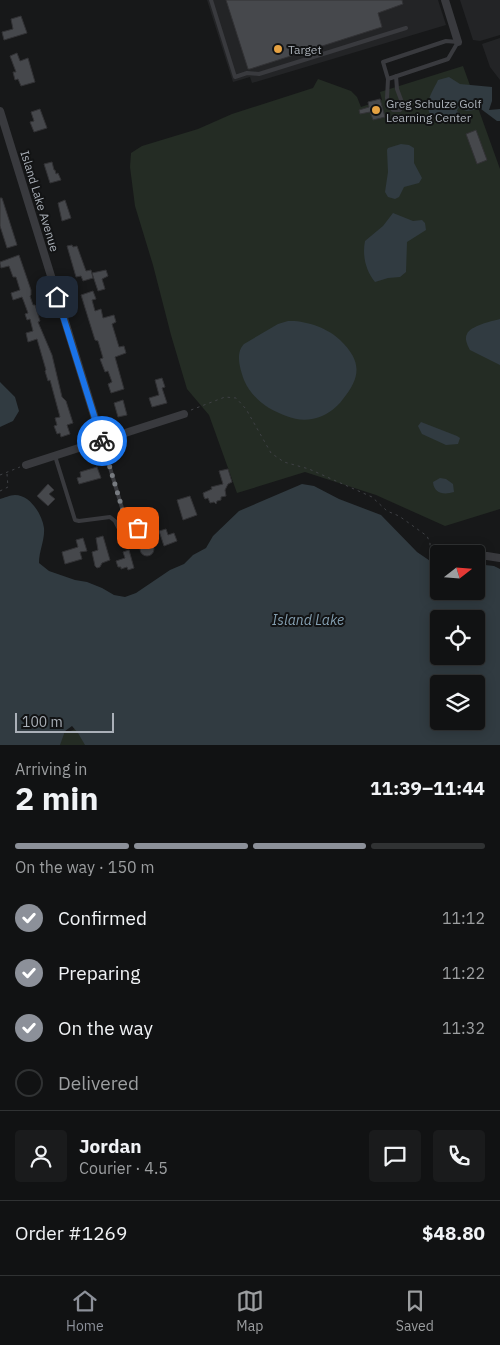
<!DOCTYPE html>
<meta charset="utf-8">
<style>
:root{--surface:#111213;--page:#1a1b1c;--text:#f1f3f6;--muted:#9c9ea0;--line:#303233;--accent:#8c9099}
body{margin:0;font-family:"IBM Plex Sans",sans-serif;background:var(--page);color:var(--text);height:100vh;display:flex;flex-direction:column;font-size:19px;white-space:nowrap}
*{box-sizing:border-box;margin:0}
p{font-size:16px;color:var(--muted)}
.icon{flex:none;width:28px;height:28px;fill:none;stroke:currentColor;stroke-width:2;stroke-linecap:round;stroke-linejoin:round}
.map{position:relative;height:745px;overflow:hidden}
.details{display:flex;flex-direction:column;background:var(--surface);flex:1}
.details>*{flex:none}
.needle{width:32px;rotate:73deg}
.fabs{position:absolute;left:430px;top:545px;display:grid;gap:10px}
.fabs a{display:grid;place-items:center;width:55px;height:55px;border-radius:5px;background:var(--surface);box-shadow:0 2px 12px #0003,0 0 0 1px var(--line);font-size:25px}
.scale{position:absolute;left:15px;bottom:12px;width:99px;box-sizing:border-box;padding-left:5px;border:2px solid #aab0b8;border-top:0;font-size:14px;line-height:18px;white-space:nowrap;color:#aab0b8;-webkit-text-stroke:4px #121314;paint-order:stroke}
.pin{position:absolute;display:grid;place-items:center;width:42px;height:42px;color:#fff;margin:-21px;border-radius:10px;box-shadow:0 2px 8px #0006}
.courier{position:absolute;display:grid;place-items:center;width:50px;height:50px;margin:-25px;border:4px solid #1a73e8;border-radius:50%;background:#fff;color:#222;box-shadow:0 1px 6px #0007}
.summary em{font-style:normal;font-weight:700}
.summary div{display:flex;flex-direction:column-reverse}
.summary{display:flex;align-items:center;justify-content:space-between;height:85px;padding:0 15px}
h1{font-size:32px;font-weight:700;line-height:38px}
.bar{display:grid;grid-template-columns:repeat(4,1fr);gap:8px 5px;align-content:center;height:60px;padding:0 15px}
.bar i{height:6px;border-radius:4px;background:var(--line)}
.bar .current{background:var(--accent)}
.bar p{grid-column:span 4}
.line{display:flex;align-items:center;gap:12px;padding:0 15px;border-top:1px solid var(--line)}
.line div{flex:1}
.round{display:grid;place-items:center;flex:none;width:52px;height:52px;border-radius:5px;background:var(--page)}
ol{padding:0 15px;list-style:none}
li{display:flex;align-items:center;gap:15px;height:55px}
li p{margin-inline-start:auto}
li .icon{padding:5px;border-radius:50%;background:var(--accent);color:#fff;stroke-width:4}
li:last-child{color:var(--muted)}
li i{width:28px;height:28px;border:2px solid var(--line);border-radius:50%}
.menu{display:flex;justify-content:space-around;align-items:center;height:70px;border-top:1px solid var(--line);background:var(--surface);font-size:14px;color:var(--muted)}
.menu a{display:grid;justify-items:center;gap:2px}
.menu .current{color:var(--accent)}
.map>svg:first-child{display:block}
</style>
<div class="map">
<svg width="500" height="745" viewBox="0 0 500 745">
<rect width="100%" height="100%" fill="#171819"/>
<path fill="#232426" d="M207,0H438L446,25L252,83L250,77L233,82Z
M460,0H500V35L480,41L473,40Z
M500,38V80L490,67L482,44Z"/>
<path fill="#242c24" d="M463,66L500,169V509L445,526L376,495L305,472L237,493L209,415L187,389L171,335L153,265L135,206L130,167L131,153L142,146L198,129L232,114L313,88L318,79L351,91L357,97L361,107L382,100L380,92Z
M78,728L87,745H51L57,736Z"/>
<path fill="#313b41" fill-rule="evenodd" d="M449,77L460,84L492,87V101L489,110L500,109V121H497L481,109L467,111L458,108L457,111L465,117L464,122L458,124L441,113L433,116L430,114C424,102 433,91 438,80Z
M401,144L409,145L414,148V163L422,178L419,183L404,187L399,197L395,199L388,197L385,192L388,172L387,150L388,148Z
M393,213L413,221L422,220L425,223L426,230L407,242L406,272L400,277L388,278L375,282C366,271 362,256 365,241L383,226Z
M500,319V365L470,350C468,346 464,339 467,334C470,326 492,321 500,319Z
M288,321C305,320 328,328 340,340C362,361 361,377 343,399C336,409 324,417 312,419C297,422 282,415 269,408C258,401 249,392 244,380C240,369 235,353 244,344L278,324Z
M0,382L15,397L19,411L13,421L0,427Z
M421,422L457,436L460,438L458,444L446,445L422,434L418,426Z
M440,478L446,479L453,484L454,492C444,495 434,494 433,482Z
M302,484L314,486L339,499L381,515L417,552L439,567V591H476V564L494,566L500,569V745H85L78,733L72,726L65,731L60,745H0V499C4,498 10,495 15,495C30,495 42,514 44,528C45,540 39,551 39,563L49,571L75,580L87,582L102,588L114,595L125,597L136,593L170,570L184,564L193,555L206,548L213,536L239,511ZM439,619H476V656H439ZM439,684H476V721H439Z"/>
<path fill="#46484c" stroke="#323235" d="M226,0H402L403,4L378,13L382,27L250,69H248Z
M21,16L27,33L4,40L2,32L13,29L11,19Z
M17,53L20,61L28,58L35,82L21,86L18,79L15,80L13,72H16L10,56Z
M380,99L385,117L373,120L370,112L360,114L359,110L369,107L368,102Z
M40,109L47,128L34,132L30,122L34,121L31,112Z
M476,130L487,160L477,164L466,134Z
M52,162L54,170H55L56,174L58,173L61,180L50,183L44,164Z
M0,198H2L17,245L7,248L0,226Z
M65,200L71,218L62,221L58,203Z
M72,245L73,247L77,246L86,271L91,270L93,278L83,281L81,276L76,277L67,246Z
M19,255L31,290V295L30,296L33,305H35L40,321L38,322L52,355L62,397L66,401L73,423L67,425L70,434L61,437L60,433L57,434L54,426L57,425L55,418L60,417L50,380L48,381L45,371L46,370L37,339L28,342L26,333L33,331L30,319L27,320L25,314L28,313L24,302L22,297L13,300L11,293L20,290L16,277H13L9,266L1,268L0,264V262Z
M106,270L108,276L102,279L105,289L98,291L92,273Z
M93,291L96,299L92,300L95,311L101,309L103,318L114,315L116,322L112,324L119,347L124,346L126,353L115,357L124,389L111,393L108,384L112,382L108,371L105,372L100,359L103,358L98,341L95,340L81,295Z
M162,378L165,387L162,388L167,403L152,407L149,398L159,395L155,380Z
M123,400L127,415L118,417L114,403Z
M97,467L101,478L79,484L77,478L81,477L80,472Z
M228,469L232,482L228,484L225,490L226,496L221,497V500L217,501L216,504L214,502L210,503L208,498L205,499L204,497L203,493L212,489L211,487L223,484L219,471Z
M48,484L54,490L49,494L55,499L48,506L37,496Z
M190,496L197,515L183,520L177,500Z
M166,529L168,535L174,533L177,541L164,546L159,531Z
M103,536L110,560L102,563L100,567L97,568L95,566L92,552L98,550L96,538Z
M83,538L87,551L80,552L82,559L65,564L62,552L78,547L76,540Z
M140 549a7 7 0 1 1 14 0a7 7 0 1 1-14 0Z
M129,550L134,568L128,570L127,567L121,569V567H118L116,561L125,558L123,552Z"/>
<g fill="none" stroke-linecap="round" stroke-linejoin="round">
<path stroke="#3f4145" stroke-width="1" stroke-dasharray="2.5 4" stroke-linecap="butt" d="M191,410L225,397L236,398L246,409L271,453L284,462L309,469L372,497L387,511L399,516L427,536L430,543V548L441,554
M0,475L20,467
M0,491L8,487L7,474
M476,556H481"/>
<path stroke="#393a3e" stroke-width="4" d="M211,0L235,77L247,73L259,74L406,28
M446,41L458,42L448,59L388,79L383,62Z
M388,79L387,98L389,105L393,110H400L403,105L397,89L396,76
M102,441L125,518L130,527L138,528
M55,456L75,520L79,521L110,517L115,521L118,527"/>
<path stroke="#393a3e" stroke-width="8" d="M445,0L458,42
M0,111L102,441
M26,465L184,414
M487,556L500,558"/>
</g>
<g fill="none" stroke-linecap="round" stroke-linejoin="round">
<path stroke="#777b80" stroke-width="5" stroke-dasharray="0 9" d="M102,441L125,518L130,527L138,528"/>
<path stroke="#1a73e8" stroke-width="6" d="M57,297L102,441"/>
</g>
<g fill="#e6a242" stroke="#121314" stroke-width="2">
<circle cx="278" cy="49" r="5"/>
<circle cx="376" cy="110" r="5"/>
</g>
<g text-anchor="middle" dominant-baseline="central" stroke-width="4" stroke-linejoin="round" paint-order="stroke">
<g font-size="12" fill="#aab0b8" stroke="#121314" text-anchor="start">
<text x="288" y="49">Target</text>
<text x="386" y="103">Greg Schulze Golf<tspan x="386" dy="14">Learning Center</tspan></text>
</g>
<g font-size="12" fill="#aab0b8" stroke="#121314">
<text transform="translate(40 201) rotate(73)">Island Lake Avenue</text>
</g>
<g font-size="14" font-style="italic" fill="#849fb1" stroke="#121314">
<text x="308" y="620">Island Lake</text>
</g>
</g>
</svg>
<div class="fabs">
<a><svg class="needle" viewBox="-14 -14 28 28"><path d="M0-13l5 13h-10z" fill="#e53935"/><path d="M0 13l5-13h-10z" fill="#9c9ea0"/></svg></a>
<a><svg class="icon" aria-label="locate" viewBox="0 0 24 24"><circle cx="12" cy="12" r="6"/><path d="M12 2v4M12 18v4M2 12h4M18 12h4"/></svg></a>
<a><svg class="icon" aria-label="layers" viewBox="0 0 24 24"><path d="M12 4l9 5-9 5-9-5zM3 14l9 5 9-5"/></svg></a>
</div>
<div class="scale">100 m</div>
<div class="pin" style="left:138px;top:528px;background:#ea580c"><svg class="icon" aria-label="bag" viewBox="0 0 24 24"><path d="M5 8h14l-1 12H6zM9 8a3 3 0 0 1 6 0"/></svg></div>
<div class="pin" style="left:57px;top:297px;background:#1f2937"><svg class="icon" aria-label="home" viewBox="0 0 24 24"><path d="M3 11l9-7 9 7M6 9v11h12V9"/></svg></div>
<div class="courier" style="left:102px;top:441px"><svg class="icon" aria-label="bike" viewBox="0 0 24 24"><circle cx="6" cy="16" r="4"/><circle cx="18" cy="16" r="4"/><path d="M6 16l4-8h5l3 8M10 8l3 8H6M13 5h3"/></svg></div>
</div>
<section class="details">
<div class="summary"><div><h1>2 min</h1><p>Arriving in</p></div><em>11:39–11:44</em></div>
<div class="bar"><i class="current"></i><i class="current"></i><i class="current"></i><i></i><p>On the way · 150 m</p></div>
<ol>
<li><svg class="icon" aria-label="check" viewBox="0 0 24 24"><path d="M5 12l5 5 9-10"/></svg>Confirmed<p>11:12</p></li>
<li><svg class="icon" aria-label="check" viewBox="0 0 24 24"><path d="M5 12l5 5 9-10"/></svg>Preparing<p>11:22</p></li>
<li><svg class="icon" aria-label="check" viewBox="0 0 24 24"><path d="M5 12l5 5 9-10"/></svg>On the way<p>11:32</p></li>
<li><i></i>Delivered</li>
</ol>
<div class="line" style="height:90px"><a class="round"><svg class="icon" aria-label="person" viewBox="0 0 24 24"><circle cx="12" cy="8" r="4"/><path d="M4 21q1-7 8-7t8 7"/></svg></a><div><b>Jordan</b><p>Courier · 4.5</p></div><a class="round"><svg class="icon" aria-label="chat" viewBox="0 0 24 24"><path d="M4 5h16v11H9l-5 4z"/></svg></a><a class="round"><svg class="icon" aria-label="phone" viewBox="0 0 24 24"><path d="M5 4h4l2 5-3 2q2 4 5 5l2-3 5 2v4C11 20 4 13 5 4z"/></svg></a></div>
<div class="line" style="height:65px"><div>Order #1269</div><b>$48.80</b></div>
</section>
<nav class="menu">
<a class="current"><svg class="icon" aria-label="home" viewBox="0 0 24 24"><path d="M3 11l9-7 9 7M6 9v11h12V9"/></svg>Home</a>
<a><svg class="icon" aria-label="map" viewBox="0 0 24 24"><path d="M3 6l6-2 6 2 6-2v14l-6 2-6-2-6 2zM9 4v14M15 6v14"/></svg>Map</a>
<a><svg class="icon" aria-label="saved" viewBox="0 0 24 24"><path d="M7 4h10v16l-5-4-5 4z"/></svg>Saved</a>
</nav>
